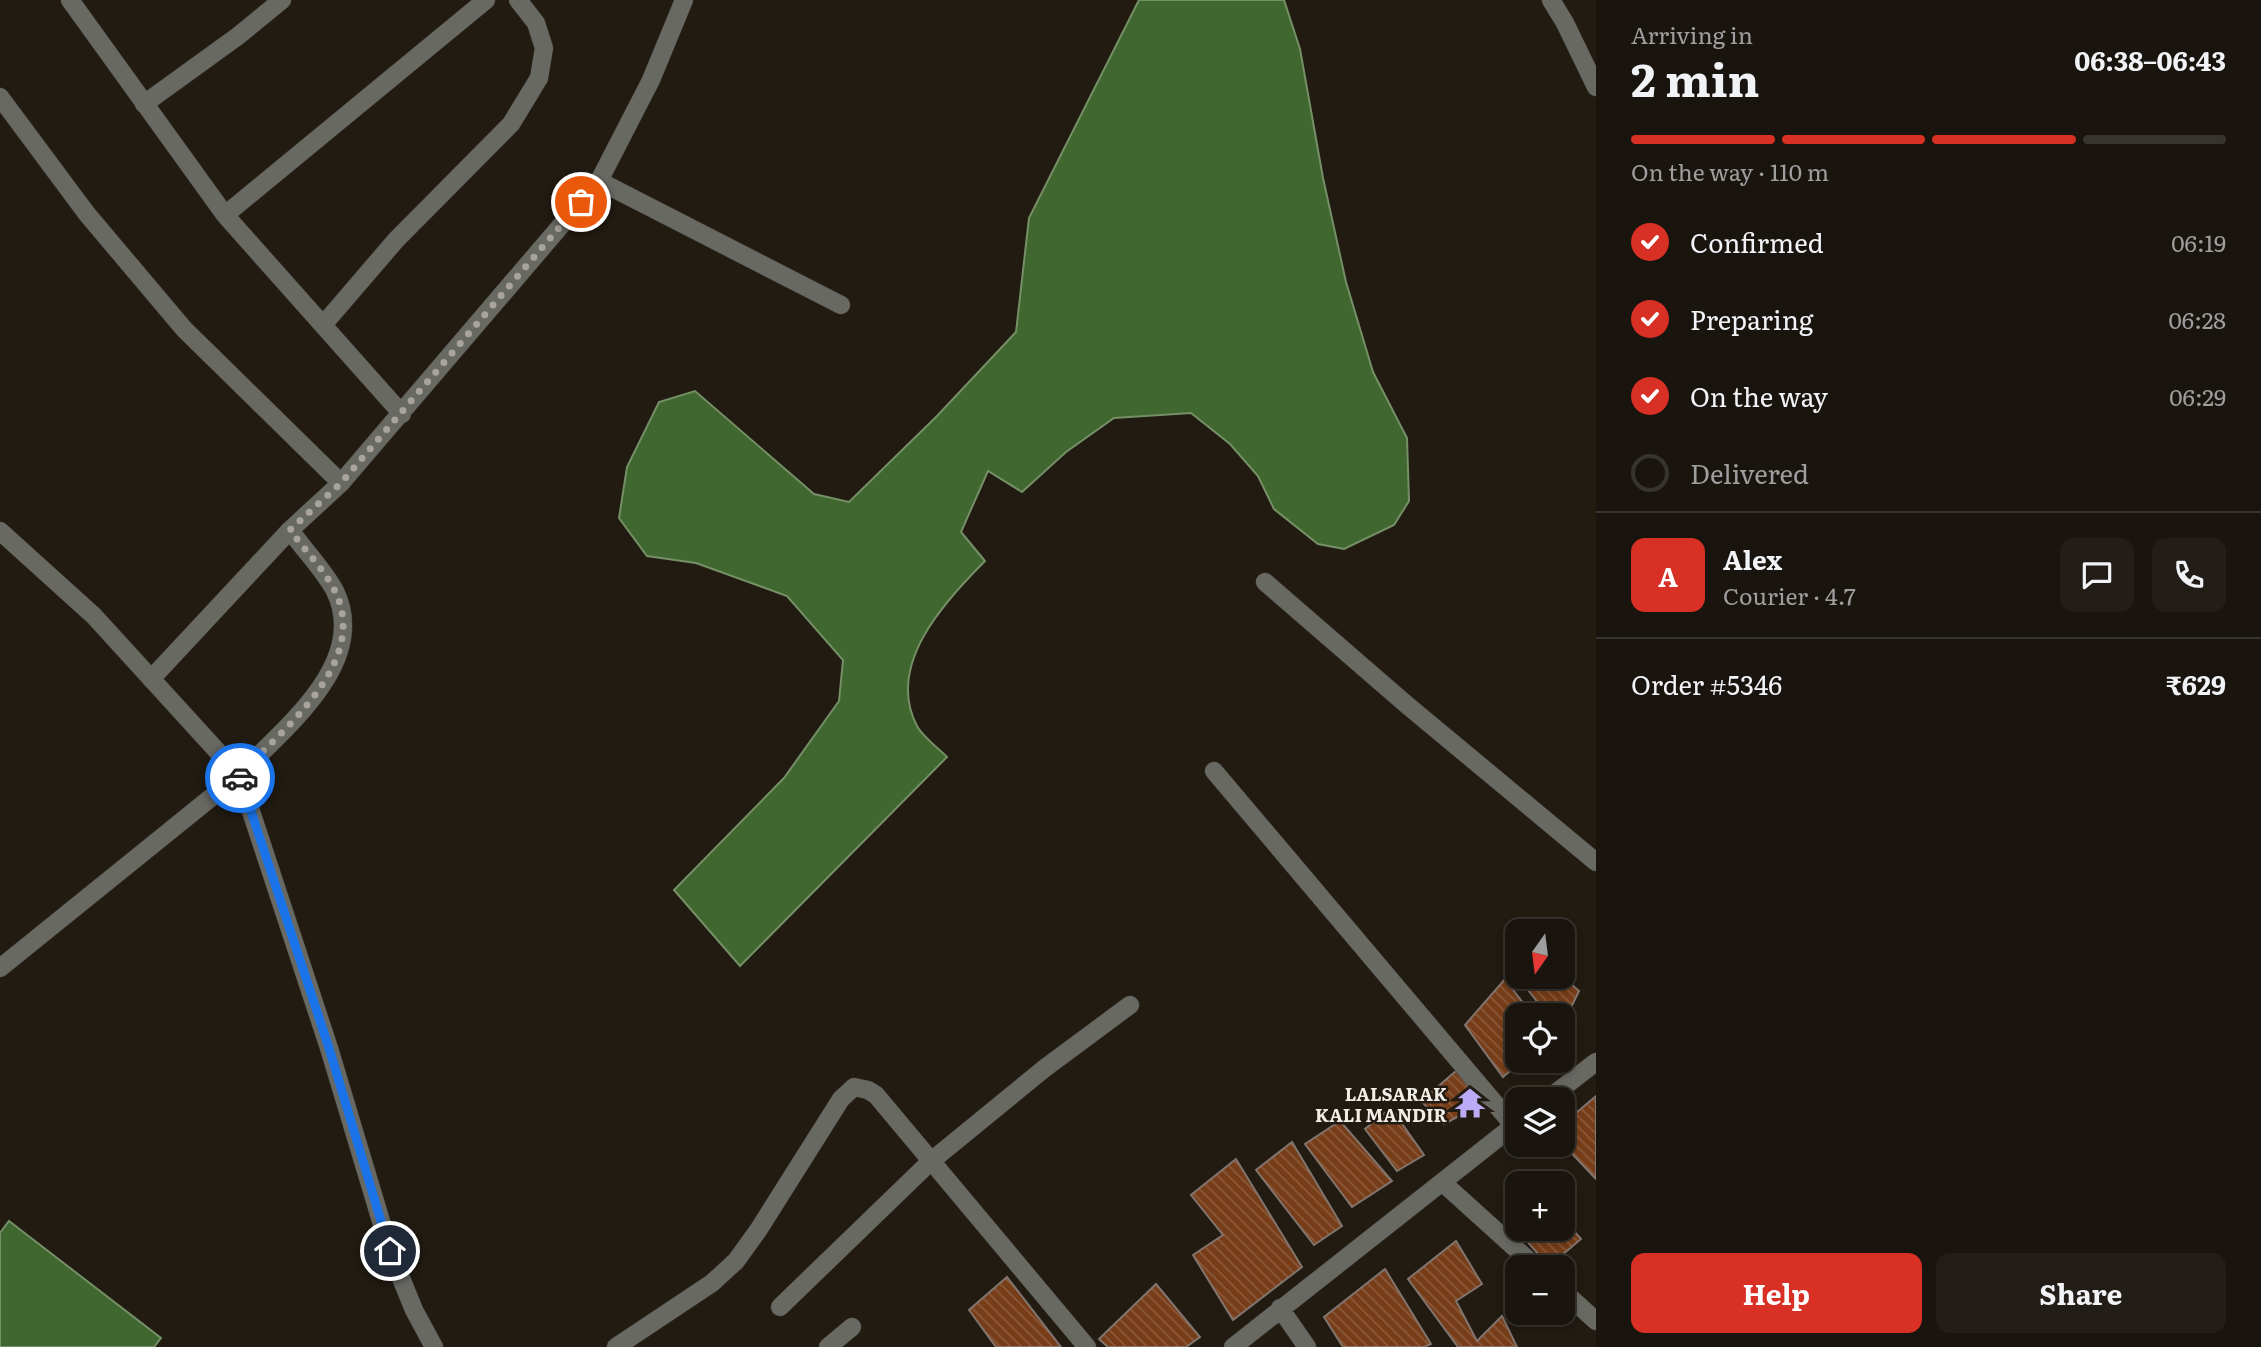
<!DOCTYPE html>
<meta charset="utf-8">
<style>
:root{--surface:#19140e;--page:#221d17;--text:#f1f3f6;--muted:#9f9e9e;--line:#37332e;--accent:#d93025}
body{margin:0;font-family:Literata,serif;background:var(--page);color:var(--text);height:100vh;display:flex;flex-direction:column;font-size:26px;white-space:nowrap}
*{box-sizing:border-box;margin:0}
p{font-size:23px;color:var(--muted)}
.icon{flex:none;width:38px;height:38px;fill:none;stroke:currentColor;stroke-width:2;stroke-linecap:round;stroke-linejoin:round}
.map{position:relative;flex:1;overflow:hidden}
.side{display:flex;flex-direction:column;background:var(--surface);width:665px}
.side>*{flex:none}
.needle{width:46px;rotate:194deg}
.tools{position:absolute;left:1505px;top:919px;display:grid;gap:14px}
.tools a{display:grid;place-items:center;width:70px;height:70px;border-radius:14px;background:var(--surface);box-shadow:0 4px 10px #0003,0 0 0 2px var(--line);font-size:35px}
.pin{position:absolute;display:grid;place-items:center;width:60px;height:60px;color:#fff;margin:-30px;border:4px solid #fff;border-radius:50%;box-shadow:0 2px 7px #0007}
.courier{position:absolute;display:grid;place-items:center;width:70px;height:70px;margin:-35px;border:5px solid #1a73e8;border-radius:50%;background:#fff;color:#222;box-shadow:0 2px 9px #0007}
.overview em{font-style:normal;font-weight:700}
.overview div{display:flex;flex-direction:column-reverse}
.overview{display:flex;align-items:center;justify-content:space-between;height:119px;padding:0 35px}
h1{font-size:46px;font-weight:700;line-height:52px}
.bar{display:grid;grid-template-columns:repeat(4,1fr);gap:10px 7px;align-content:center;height:84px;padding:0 35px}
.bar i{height:9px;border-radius:5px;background:var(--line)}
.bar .on{background:var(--accent)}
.bar p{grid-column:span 4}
.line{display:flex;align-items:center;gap:18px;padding:0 35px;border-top:2px solid var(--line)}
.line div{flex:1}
.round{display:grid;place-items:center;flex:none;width:74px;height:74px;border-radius:14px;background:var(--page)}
ol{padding:0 35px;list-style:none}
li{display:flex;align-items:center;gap:21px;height:77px}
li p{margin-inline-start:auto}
li .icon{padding:7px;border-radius:50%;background:var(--accent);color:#fff;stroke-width:4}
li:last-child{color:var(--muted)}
li i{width:38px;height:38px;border:4px solid var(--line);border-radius:50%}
.cta{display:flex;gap:14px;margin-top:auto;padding:14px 35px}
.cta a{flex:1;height:80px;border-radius:14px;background:var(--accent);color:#fff;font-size:28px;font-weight:700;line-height:80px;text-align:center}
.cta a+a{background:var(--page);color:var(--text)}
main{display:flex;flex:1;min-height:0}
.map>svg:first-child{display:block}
</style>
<main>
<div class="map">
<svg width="1596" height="1347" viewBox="0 0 1596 1347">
<defs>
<pattern id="building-back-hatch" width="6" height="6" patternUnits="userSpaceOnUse" patternTransform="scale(1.75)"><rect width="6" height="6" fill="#773d18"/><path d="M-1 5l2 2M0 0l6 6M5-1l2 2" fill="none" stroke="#8b593a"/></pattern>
</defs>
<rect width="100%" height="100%" fill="#211b12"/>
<path fill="#40672f" stroke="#758f66" stroke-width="2" d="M1139,0H1284L1300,49L1323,178L1346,282L1373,372L1407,438L1409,501L1394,525L1344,549L1318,544L1274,509L1258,476L1230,444L1191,413L1114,418L1066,452L1022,492L988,471L961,532L985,561C945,601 885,665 917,726C923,737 938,748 947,757L740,966L674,890L784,778L839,701L843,660L787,596L696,563L647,556L619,518L627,467L659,402L695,391L814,494L849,502L937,416L1016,332L1029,218Z
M9,1221L161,1338L154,1347H0V1233Z"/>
<path fill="url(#building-back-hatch)" stroke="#82756e" stroke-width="2" d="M1517,963V976H1562L1579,991L1563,1024V1015H1548L1511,969Z
M1505,979L1532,1015H1517V1060H1523L1503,1077L1465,1025Z
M1456,1071L1482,1104L1444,1124L1421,1101Z
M1596,1096V1179L1563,1144V1124Z
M1391,1108L1424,1155L1397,1171L1365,1129Z
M1340,1121L1392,1181L1352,1207L1305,1144Z
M1292,1142L1342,1226L1314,1245L1256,1170Z
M1236,1159L1302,1267L1233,1320L1193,1255L1223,1235L1191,1195Z
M1563,1219L1581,1239L1549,1266L1523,1237L1533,1228H1563Z
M1456,1241L1482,1284L1456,1301L1477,1341L1502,1316L1517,1347H1458L1408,1279Z
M1385,1269L1431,1344L1424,1347H1343L1324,1317Z
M1007,1277L1061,1347H996L969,1310Z
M1156,1284L1200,1337L1186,1347H1108L1099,1339Z"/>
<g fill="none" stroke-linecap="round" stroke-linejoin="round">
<g stroke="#3e3830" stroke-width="19">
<path id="minor" d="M70,0L225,215L402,414
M1551,0L1565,23L1596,87
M0,97L87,214L184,329L341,483
M144,104L238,36L282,0
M599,181L841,305
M225,215L486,0
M323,325L396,240L511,124L539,78L544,48L536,23L518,0
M0,531L94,616L239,775C283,729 370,663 335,591C324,570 304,550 290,530
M1265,582L1407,705L1596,862
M151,679L290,530L341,483L599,181L651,80L684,0
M1214,771L1514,1126
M0,968L239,775L329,1048L390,1251L414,1310L434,1347
M1548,1099L1596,1062
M1442,1182L1536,1267
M1563,1291L1596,1321
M780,1307L930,1162L1045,1068L1130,1005
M1280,1308L1307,1347
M616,1347L712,1283L736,1261L759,1229L841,1099L854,1087L868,1090L876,1095L1087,1347
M828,1347L852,1327
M1233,1347L1517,1123"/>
</g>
<use href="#minor" stroke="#696964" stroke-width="18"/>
</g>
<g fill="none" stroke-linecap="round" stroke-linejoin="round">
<path stroke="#a8a49c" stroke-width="7" stroke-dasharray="0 12.6" d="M240,778L239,775C283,729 370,663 335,591C325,571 304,549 290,530L341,483L581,202"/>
<path stroke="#1a73e8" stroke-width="9" d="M240,778L329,1048L390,1251"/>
</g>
<defs>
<g id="temple-bare" transform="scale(2.415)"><path d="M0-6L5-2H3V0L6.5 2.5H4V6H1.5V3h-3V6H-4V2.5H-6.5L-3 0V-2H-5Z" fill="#bbaaf6" stroke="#211b12" stroke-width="2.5" paint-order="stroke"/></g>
</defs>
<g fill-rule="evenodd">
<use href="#temple-bare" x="1470" y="1103"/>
</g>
<g text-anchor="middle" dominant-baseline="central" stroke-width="5" stroke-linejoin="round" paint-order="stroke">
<g font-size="18" font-weight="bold" fill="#f1ede7" stroke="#211b12" text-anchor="end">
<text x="1447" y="1093">LALSARAK<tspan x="1447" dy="21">KALI MANDIR</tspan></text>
</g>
</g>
</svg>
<div class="tools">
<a><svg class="needle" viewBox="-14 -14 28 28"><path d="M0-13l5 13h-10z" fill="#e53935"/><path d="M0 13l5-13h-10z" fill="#9f9e9e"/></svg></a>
<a><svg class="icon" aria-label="locate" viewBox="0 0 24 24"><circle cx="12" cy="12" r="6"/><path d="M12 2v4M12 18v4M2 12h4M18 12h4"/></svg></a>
<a><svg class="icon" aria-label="layers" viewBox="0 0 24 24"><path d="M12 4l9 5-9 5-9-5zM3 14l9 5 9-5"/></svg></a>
<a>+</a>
<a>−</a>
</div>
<div class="pin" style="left:581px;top:202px;background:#ea580c"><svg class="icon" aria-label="bag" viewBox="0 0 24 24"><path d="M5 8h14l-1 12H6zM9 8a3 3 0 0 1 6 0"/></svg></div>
<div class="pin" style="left:390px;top:1251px;background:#1f2937"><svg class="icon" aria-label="home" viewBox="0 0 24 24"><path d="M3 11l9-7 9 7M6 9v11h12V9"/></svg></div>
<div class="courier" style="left:240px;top:778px"><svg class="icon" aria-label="car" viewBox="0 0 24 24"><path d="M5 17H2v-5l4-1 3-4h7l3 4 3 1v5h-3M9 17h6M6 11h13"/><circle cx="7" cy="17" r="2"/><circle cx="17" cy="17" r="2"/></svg></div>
</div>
<section class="side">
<div class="overview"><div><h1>2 min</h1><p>Arriving in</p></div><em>06:38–06:43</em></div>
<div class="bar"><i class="on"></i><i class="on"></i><i class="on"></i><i></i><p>On the way · 110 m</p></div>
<ol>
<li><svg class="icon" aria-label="check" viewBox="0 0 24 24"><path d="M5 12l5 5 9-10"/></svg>Confirmed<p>06:19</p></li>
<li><svg class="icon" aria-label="check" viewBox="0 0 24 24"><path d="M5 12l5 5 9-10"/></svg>Preparing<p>06:28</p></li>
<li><svg class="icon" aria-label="check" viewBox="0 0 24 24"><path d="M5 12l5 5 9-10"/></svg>On the way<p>06:29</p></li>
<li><i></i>Delivered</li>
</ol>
<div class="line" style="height:126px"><b class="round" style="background:var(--accent);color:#fff">A</b><div><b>Alex</b><p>Courier · 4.7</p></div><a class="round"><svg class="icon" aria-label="chat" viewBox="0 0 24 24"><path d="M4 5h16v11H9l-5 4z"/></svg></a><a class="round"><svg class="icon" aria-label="phone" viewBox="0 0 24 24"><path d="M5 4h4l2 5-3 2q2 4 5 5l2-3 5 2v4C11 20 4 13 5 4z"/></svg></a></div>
<div class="line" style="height:91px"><div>Order #5346</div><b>₹629</b></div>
<div class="cta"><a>Help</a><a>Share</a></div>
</section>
</main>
